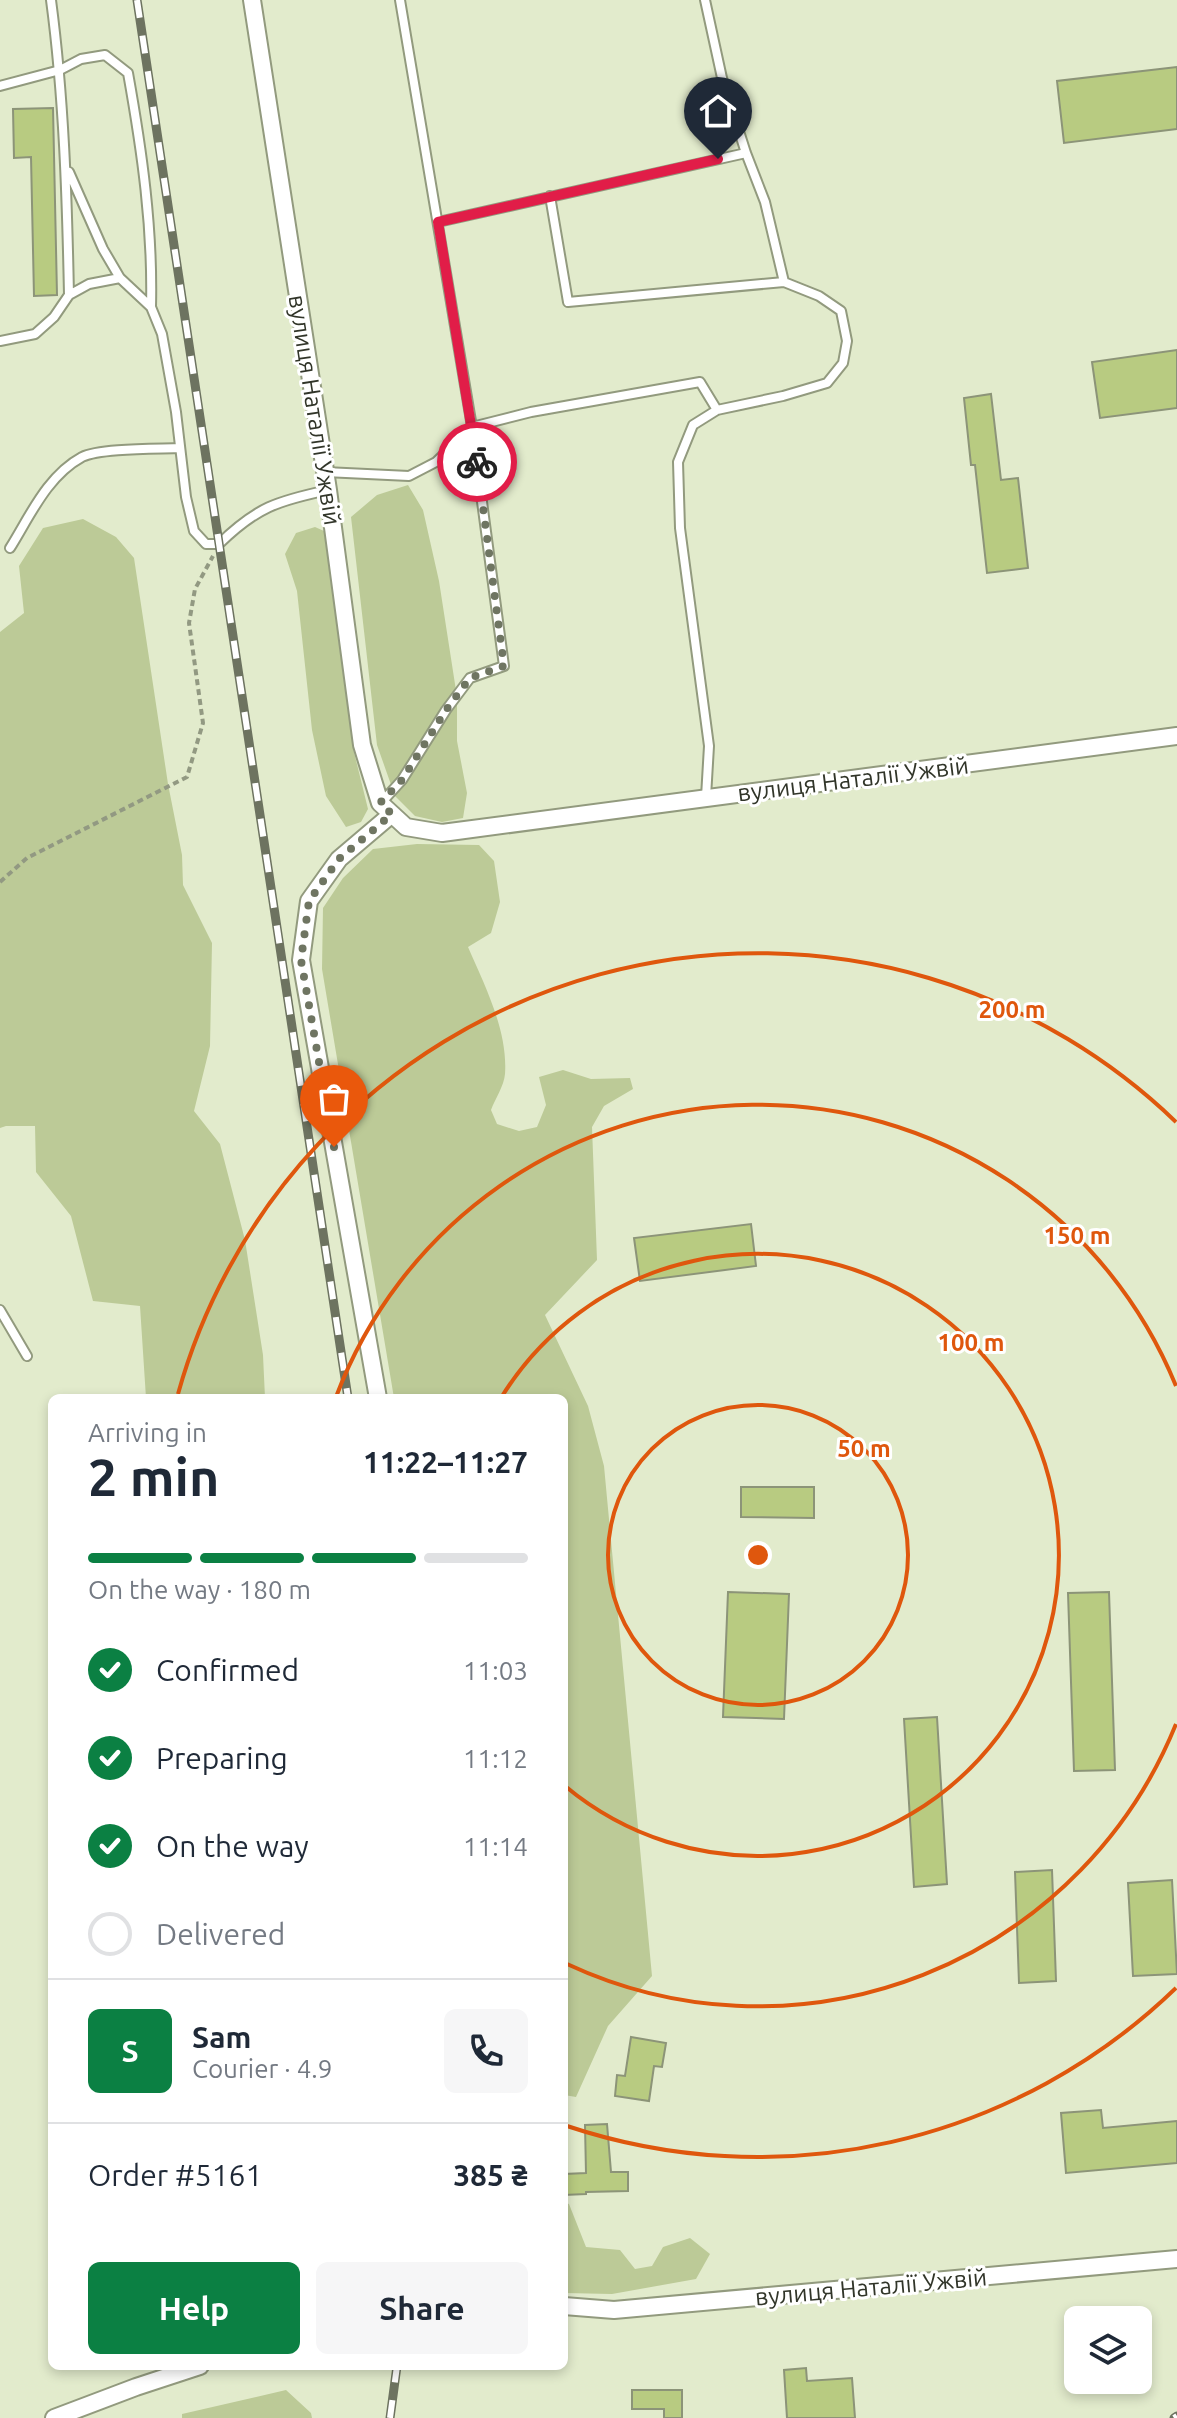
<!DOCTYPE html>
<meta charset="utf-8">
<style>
:root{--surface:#fff;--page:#f6f6f7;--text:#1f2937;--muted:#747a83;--line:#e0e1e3;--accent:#0b8043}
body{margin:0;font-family:Ubuntu,sans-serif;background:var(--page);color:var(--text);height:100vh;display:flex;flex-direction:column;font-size:30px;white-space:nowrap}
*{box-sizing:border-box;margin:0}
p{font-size:26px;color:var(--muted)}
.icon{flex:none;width:44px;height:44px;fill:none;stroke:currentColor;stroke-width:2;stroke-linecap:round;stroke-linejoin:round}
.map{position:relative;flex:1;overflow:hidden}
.panel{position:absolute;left:48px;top:1394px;width:520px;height:976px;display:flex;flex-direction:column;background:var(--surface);border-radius:12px;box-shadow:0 4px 12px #0003}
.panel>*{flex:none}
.controls{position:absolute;left:1064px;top:2306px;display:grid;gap:16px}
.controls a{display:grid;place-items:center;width:88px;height:88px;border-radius:12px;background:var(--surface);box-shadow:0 4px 12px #0003;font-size:40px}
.pin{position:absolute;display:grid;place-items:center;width:68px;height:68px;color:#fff;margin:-82px -34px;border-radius:50% 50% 50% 0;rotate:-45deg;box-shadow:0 0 8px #0007}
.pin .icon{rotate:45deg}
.courier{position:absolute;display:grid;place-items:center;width:80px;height:80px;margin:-40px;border:6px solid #e11d48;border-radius:50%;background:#fff;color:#222;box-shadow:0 2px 10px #0007}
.head em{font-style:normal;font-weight:700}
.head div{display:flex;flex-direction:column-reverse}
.head{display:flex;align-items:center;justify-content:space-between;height:136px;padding:0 40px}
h1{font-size:52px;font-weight:700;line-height:60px}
.bar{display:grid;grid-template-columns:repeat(4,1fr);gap:12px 8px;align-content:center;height:96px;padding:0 40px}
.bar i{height:10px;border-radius:6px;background:var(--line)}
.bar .on{background:var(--accent)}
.bar p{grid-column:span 4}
.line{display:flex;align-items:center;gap:20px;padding:0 40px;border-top:2px solid var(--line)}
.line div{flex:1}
.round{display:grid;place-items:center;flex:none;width:84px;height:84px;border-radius:12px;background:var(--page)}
ol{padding:0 40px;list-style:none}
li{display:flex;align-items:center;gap:24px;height:88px}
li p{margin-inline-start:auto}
li .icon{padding:8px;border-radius:50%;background:var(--accent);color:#fff;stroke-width:4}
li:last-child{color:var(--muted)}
li i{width:44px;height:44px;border:4px solid var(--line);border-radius:50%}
.primary-button{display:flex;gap:16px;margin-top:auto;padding:16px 40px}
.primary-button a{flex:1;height:92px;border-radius:12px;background:var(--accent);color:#fff;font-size:32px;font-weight:700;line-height:92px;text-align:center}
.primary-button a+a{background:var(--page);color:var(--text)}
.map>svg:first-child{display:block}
</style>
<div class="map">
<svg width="1177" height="2418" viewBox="0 0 1177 2418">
<rect width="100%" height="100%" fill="#e2ebcc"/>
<path fill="#bcca97" d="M408,485L423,510L439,581L457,697V741L467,793L463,818L442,822L415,816L395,796L377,745L351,517L377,495Z
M83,519L116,537L134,558L168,784L182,855L183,885L212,943L210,1046L194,1111L220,1144L245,1240L263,1355L265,1398H146L140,1306L93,1301L71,1216L36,1172L35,1126H6L0,1128V632L24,613L19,566L43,528Z
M315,527L324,531L353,748L368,809L361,822L346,827L326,796L312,730L297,591L285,554L296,533Z
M417,844L479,845L494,861L500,902L491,933L468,947C485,986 508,1031 505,1074C504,1086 495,1099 491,1110L497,1124L519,1131L537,1127L546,1105L539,1077L563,1070L591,1079L630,1078L633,1089L604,1106L592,1127L597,1260L545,1315L588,1406L604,1466L652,1976L608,2026L576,2097L564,2095V1398H394L322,969L323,908L343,878L373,849Z
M564,2202L569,2204L586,2247L620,2250L635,2269L652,2266L663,2247L690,2238L710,2254L696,2279L612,2294L564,2293Z
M286,2390L311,2413L312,2418H182V2414Z"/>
<path fill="#b8cb81" stroke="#8c9478" stroke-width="2" d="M1177,67V129L1064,143L1057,81Z
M53,108L57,295L34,296L31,157L14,158L13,109Z
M1177,350V408L1100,418L1092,362Z
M991,394L1001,480L1018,478L1028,568L987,573L975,465H971L964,398Z
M751,1224L756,1266L640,1281L634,1238Z
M741,1487H814V1518L741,1517Z
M728,1592L789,1594L784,1719L723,1717Z
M1109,1592L1115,1770L1074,1771L1068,1593Z
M937,1717L947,1884L914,1887L904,1719Z
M1052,1870L1056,1981L1019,1983L1015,1872Z
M1172,1880L1177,1974L1133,1976L1128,1883Z
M631,2037L666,2043L662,2067L654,2066L649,2101L615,2096L617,2075L625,2076Z
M1101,2110L1103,2128L1177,2121V2163L1066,2173L1061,2113Z
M607,2124L611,2172H628V2191L586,2192V2194L564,2195V2174L586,2173L585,2125Z
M806,2368L807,2381L852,2378L855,2418H787L784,2370Z
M632,2390H682V2418H664V2409H632Z"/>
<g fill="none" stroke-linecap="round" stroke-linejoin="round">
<g stroke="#929a7e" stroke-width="12">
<path id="lane" d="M51,0C64,98 67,196 69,295
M705,0L722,78L746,153L765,202L784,282L819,296L841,311L847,341L843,363L827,383L783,396L717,410L693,425L678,462L680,528L709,746L706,797
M0,86L60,70L81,59L105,55L128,73C142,151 153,228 151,307
M69,172L103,249L120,278
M550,196L568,302L784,282
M438,222L746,153
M0,341L35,334L54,317L69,295L89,284L120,278L151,307L162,334L176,412L186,497L194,531L206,544H219C257,507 277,501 328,490
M325,472L409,476L436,462L472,427L531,412L700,382L717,410
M10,548C30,516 47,476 82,457C100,448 158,449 180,448
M381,803L402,780L446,710L470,678L504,666L472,427L400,0
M0,1310L27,1356"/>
</g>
<g stroke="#929a7e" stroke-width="20">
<path id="street" d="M252,0L328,490L362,745L380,803L406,827L442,833L1177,736
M378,1398L301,960L309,901L339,859L392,814
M564,2306L614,2310L1177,2259
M54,2418L136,2387L200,2366"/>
</g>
<path stroke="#929982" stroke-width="4" stroke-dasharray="6 4" stroke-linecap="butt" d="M0,882L27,858L187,777L203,723L189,623L195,589L213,556"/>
<use href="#lane" stroke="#fff" stroke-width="8"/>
<use href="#street" stroke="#fff" stroke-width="16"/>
<g stroke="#6d7360" stroke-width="9">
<path id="rail" d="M137,0L348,1398
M390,2418L397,2366
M1174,2418L1177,2416"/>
</g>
<use href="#rail" stroke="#fff" stroke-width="6" stroke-dasharray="18" stroke-linecap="butt"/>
</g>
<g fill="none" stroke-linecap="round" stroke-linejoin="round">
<path stroke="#6f7562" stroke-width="8" stroke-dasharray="0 14.4" d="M334,1147L301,960L309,901L339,859L392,814L380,803L402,780L446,710L470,678L504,666L477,462"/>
<path stroke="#e11d48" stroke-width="10" d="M477,462L438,222L718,159"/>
</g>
<g fill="none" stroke="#df570d" stroke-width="4">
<circle cx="758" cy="1555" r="150"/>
<path d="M501 1398A301 301 0 1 1 565 1786"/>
<path d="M1176 1724A451 451 0 0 1 567 1964M336 1397A451 451 0 0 1 1176 1386"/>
<path d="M1176 1988A602 602 0 0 1 567 2126M178 1394A602 602 0 0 1 1176 1122"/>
</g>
<g text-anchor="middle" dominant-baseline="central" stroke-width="6" stroke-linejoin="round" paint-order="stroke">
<g font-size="24" fill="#313529" stroke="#fff">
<text transform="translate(315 410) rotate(81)">вулиця Наталії Ужвій</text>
<text transform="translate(853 779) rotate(-7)">вулиця Наталії Ужвій</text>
<text transform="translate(871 2287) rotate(-5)">вулиця Наталії Ужвій</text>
</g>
</g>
<circle cx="758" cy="1555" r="12" fill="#df570d" stroke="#fff" stroke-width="4"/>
<g font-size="24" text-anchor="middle" font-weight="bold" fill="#df570d" stroke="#fff" stroke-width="6" stroke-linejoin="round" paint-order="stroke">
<text x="1012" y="1018">200 m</text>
<text x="1077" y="1244">150 m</text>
<text x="971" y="1351">100 m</text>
<text x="864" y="1457">50 m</text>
</g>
</svg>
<div class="controls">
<a><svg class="icon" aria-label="layers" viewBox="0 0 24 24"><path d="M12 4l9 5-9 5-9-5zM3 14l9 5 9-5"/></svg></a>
</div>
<div class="pin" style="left:334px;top:1147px;background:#ea580c"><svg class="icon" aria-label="bag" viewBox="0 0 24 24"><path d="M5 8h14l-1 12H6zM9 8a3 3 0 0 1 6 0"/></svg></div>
<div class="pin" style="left:718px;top:159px;background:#1f2937"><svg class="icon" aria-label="home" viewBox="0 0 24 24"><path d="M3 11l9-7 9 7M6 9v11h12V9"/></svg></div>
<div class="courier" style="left:477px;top:462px"><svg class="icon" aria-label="bike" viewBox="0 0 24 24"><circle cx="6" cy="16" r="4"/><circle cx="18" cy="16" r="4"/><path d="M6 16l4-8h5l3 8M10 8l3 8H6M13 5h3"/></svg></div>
<section class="panel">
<div class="head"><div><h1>2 min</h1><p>Arriving in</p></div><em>11:22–11:27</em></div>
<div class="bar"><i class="on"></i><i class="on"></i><i class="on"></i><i></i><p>On the way · 180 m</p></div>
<ol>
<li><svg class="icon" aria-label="check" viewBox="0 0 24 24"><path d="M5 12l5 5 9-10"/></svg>Confirmed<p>11:03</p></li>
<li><svg class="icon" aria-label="check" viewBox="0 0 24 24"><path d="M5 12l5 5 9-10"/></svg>Preparing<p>11:12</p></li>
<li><svg class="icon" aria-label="check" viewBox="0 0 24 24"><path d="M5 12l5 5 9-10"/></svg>On the way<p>11:14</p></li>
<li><i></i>Delivered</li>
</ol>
<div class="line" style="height:144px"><b class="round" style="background:var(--accent);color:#fff">S</b><div><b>Sam</b><p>Courier · 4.9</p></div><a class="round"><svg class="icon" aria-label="phone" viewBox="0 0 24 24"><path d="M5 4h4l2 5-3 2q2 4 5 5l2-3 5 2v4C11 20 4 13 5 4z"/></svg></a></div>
<div class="line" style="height:104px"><div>Order #5161</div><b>385 ₴</b></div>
<div class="primary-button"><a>Help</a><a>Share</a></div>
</section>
</div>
